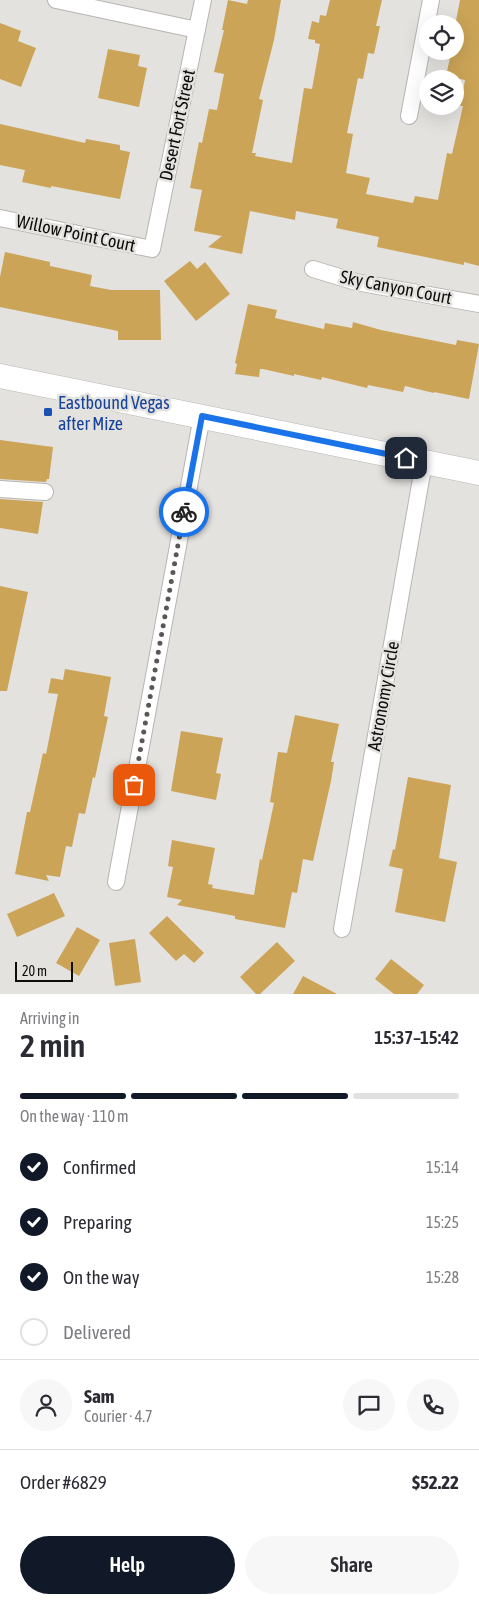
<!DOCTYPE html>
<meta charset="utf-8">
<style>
:root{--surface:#fff;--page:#f7f7f7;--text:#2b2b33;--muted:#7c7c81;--line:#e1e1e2;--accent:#111827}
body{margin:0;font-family:"Asap Condensed",sans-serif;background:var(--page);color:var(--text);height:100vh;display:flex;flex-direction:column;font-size:19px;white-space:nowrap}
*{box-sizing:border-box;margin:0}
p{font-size:16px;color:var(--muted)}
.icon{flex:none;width:28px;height:28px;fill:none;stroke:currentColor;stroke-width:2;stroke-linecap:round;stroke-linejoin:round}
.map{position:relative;height:994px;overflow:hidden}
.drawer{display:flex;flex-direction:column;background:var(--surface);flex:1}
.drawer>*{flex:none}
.buttons{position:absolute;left:419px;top:15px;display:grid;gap:10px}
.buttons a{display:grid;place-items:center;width:45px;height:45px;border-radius:50%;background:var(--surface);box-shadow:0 5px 20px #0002;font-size:25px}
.scale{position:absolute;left:15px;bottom:12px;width:58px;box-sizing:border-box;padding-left:5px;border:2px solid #0e0d0c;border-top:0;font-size:14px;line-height:18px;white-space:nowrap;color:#0e0d0c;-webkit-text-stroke:4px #e4e2df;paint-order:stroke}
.pin{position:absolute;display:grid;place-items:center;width:42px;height:42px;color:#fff;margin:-21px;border-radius:10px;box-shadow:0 2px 8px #0006}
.courier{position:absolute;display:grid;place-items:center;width:50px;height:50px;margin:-25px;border:4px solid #1a73e8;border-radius:50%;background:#fff;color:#222;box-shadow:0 1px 6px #0007}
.headline em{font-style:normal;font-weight:600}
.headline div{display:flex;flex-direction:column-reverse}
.headline{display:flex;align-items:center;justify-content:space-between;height:85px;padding:0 20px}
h1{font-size:32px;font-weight:600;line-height:38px}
.bar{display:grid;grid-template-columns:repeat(4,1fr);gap:8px 5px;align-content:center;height:60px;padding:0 20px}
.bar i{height:6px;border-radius:4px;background:var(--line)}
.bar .on{background:var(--accent)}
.bar p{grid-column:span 4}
.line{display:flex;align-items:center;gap:12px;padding:0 20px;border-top:1px solid var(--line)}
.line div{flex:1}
.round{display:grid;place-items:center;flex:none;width:52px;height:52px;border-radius:26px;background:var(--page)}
ol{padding:0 20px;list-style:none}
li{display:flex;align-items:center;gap:15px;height:55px}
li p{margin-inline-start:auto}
li .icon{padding:5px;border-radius:50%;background:var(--accent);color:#fff;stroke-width:4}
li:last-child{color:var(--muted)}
li i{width:28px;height:28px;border:2px solid var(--line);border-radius:50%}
.cta{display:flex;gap:10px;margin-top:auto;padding:10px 20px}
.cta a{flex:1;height:58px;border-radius:30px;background:var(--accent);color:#fff;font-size:20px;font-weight:600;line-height:58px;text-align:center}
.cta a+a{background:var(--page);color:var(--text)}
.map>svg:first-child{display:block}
</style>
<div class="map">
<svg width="479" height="994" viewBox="0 0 479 994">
<rect width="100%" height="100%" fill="#e4e2df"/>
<path fill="#cba457" d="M228,0L247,4L248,0H281L274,40L259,99L263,100L252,153H256L255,156L292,163L304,88L312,89L320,44L315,43V40L308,39L312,21L319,23L320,15L326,16L330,0H382L376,26H380L374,54L368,53L363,79L358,78L347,133L353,134L346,173L370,178L366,194L413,203L415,196L438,200L447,153L452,154L463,106H460L465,80L446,76L451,53L455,54V26L460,0H479V266L464,262V265L377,247L379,237L336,228L338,219L296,211L295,220L250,211L242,254L208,247L222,236L194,231L202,190L190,188L199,142L202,143L209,109L217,110L224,74L214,72L224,30H222Z
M0,23L21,31L18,41L36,48L21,87L0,79Z
M108,49L140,55L138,66L147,68L139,107L98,98Z
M0,124L85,143L86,139L120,145V150L130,152L120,199L51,186V188L22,182L25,170L0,165Z
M5,252L50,262V266L92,275L90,286L111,290H160L161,340H118V331L0,307V277Z
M190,261L197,269L205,262L230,294L196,321L164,281Z
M248,304L277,310L275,318L324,329L325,323L352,328L353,322L381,330L456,345L457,340L479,344L469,399L434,392V393L405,386L403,392L368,385L367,388L322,377L321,380L294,374V376L263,369H260L259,377L235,374L237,364L235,363Z
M0,440L53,447L49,479H47L46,482L0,479Z
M0,499L43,502L38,534L0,528Z
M0,586L28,592L7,691H0Z
M65,669L111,677L104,716L108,717L95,778L93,777L85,814L79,813L72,847L66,846L60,877L46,875L49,881L15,874L27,812H30L43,753L46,754L58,694L48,693L51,678L63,680Z
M295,715L339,724L331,762H334L331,781L313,861L303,859L297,893L292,892L285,928L235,919V916L177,905L182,900L167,897L173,867L168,866L172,840L215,848L208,884L213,885L212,888L254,895L260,859L262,860L274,803L270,802L278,752L287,753Z
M181,731L223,738L216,773L221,774L216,800L171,791Z
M408,777L451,785L439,858L457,862L445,922L395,912L403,869L389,866L393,849L395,850Z
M54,893L65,916L17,937L7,914Z
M167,916L204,953L194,963L184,954L176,961L149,933Z
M77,927L100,940L79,976L56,963Z
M135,939L141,982L115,986L109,943Z
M277,942L295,961L260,994H256L240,977Z
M391,959L424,985L417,994H394L375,979Z
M303,976L337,994H293Z"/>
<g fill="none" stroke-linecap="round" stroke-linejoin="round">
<g stroke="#b7b5b2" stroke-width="18">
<path id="minor" d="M56,0L197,30
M409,116L431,0
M0,218L152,249L203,0
M313,269L356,282L479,304
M0,489L45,492
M116,882L202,416
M342,929L424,462"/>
</g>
<g stroke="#b7b5b2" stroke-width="25">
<path id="secondary" d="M0,376L479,473"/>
</g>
<use href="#minor" stroke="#fff" stroke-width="16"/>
<use href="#secondary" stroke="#fff" stroke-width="24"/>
</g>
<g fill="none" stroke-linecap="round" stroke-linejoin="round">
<path stroke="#595856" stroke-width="5" stroke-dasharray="0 9" d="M134,785L184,512"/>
<path stroke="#1a73e8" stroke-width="6" d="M184,512L202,416L406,458"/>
</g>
<rect fill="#1a4fb4" stroke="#e4e2df" stroke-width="2" x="43" y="407" width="10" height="10" rx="2.5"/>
<g text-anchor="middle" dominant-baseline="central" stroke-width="5" stroke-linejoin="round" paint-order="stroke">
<g font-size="18" fill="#0e0d0c" stroke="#e4e2df">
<text transform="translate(177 125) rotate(-78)">Desert Fort Street</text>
<text transform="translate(76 233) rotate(12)">Willow Point Court</text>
<text transform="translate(396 287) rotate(11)">Sky Canyon Court</text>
<text transform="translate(383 696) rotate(-80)">Astronomy Circle</text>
</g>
<g font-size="18" fill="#164399" stroke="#e4e2df" text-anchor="start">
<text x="58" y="402">Eastbound Vegas<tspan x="58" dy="21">after Mize</tspan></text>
</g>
</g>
</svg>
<div class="buttons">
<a><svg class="icon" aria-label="locate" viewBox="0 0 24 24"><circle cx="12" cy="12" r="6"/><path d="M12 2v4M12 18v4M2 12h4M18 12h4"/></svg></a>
<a><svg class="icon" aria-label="layers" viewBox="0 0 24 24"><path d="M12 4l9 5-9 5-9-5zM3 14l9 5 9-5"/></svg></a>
</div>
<div class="scale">20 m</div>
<div class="pin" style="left:134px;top:785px;background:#ea580c"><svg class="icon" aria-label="bag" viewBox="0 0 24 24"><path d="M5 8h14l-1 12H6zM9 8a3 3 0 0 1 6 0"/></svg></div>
<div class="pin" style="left:406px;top:458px;background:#1f2937"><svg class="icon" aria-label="home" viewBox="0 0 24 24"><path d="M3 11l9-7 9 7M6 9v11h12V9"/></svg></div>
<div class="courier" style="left:184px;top:512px"><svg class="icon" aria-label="bike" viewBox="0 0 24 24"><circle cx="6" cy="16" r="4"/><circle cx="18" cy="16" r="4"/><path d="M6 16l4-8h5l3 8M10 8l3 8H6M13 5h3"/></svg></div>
</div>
<section class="drawer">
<div class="headline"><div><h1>2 min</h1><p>Arriving in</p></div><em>15:37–15:42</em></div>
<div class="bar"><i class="on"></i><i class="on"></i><i class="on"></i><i></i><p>On the way · 110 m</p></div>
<ol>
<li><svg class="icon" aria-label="check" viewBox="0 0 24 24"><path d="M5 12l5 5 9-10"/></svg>Confirmed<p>15:14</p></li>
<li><svg class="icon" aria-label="check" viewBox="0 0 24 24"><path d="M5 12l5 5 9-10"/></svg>Preparing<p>15:25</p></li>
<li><svg class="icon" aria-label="check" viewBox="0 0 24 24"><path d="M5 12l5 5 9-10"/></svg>On the way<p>15:28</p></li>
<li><i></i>Delivered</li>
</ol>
<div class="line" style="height:90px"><a class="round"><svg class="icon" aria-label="person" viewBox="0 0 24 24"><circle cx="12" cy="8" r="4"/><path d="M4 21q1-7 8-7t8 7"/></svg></a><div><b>Sam</b><p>Courier · 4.7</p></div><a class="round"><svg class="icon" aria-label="chat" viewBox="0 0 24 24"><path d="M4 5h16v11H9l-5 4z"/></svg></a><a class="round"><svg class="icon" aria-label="phone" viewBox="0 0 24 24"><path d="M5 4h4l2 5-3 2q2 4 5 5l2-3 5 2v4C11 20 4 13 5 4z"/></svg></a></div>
<div class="line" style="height:65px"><div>Order #6829</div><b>$52.22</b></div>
<div class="cta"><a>Help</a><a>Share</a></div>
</section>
